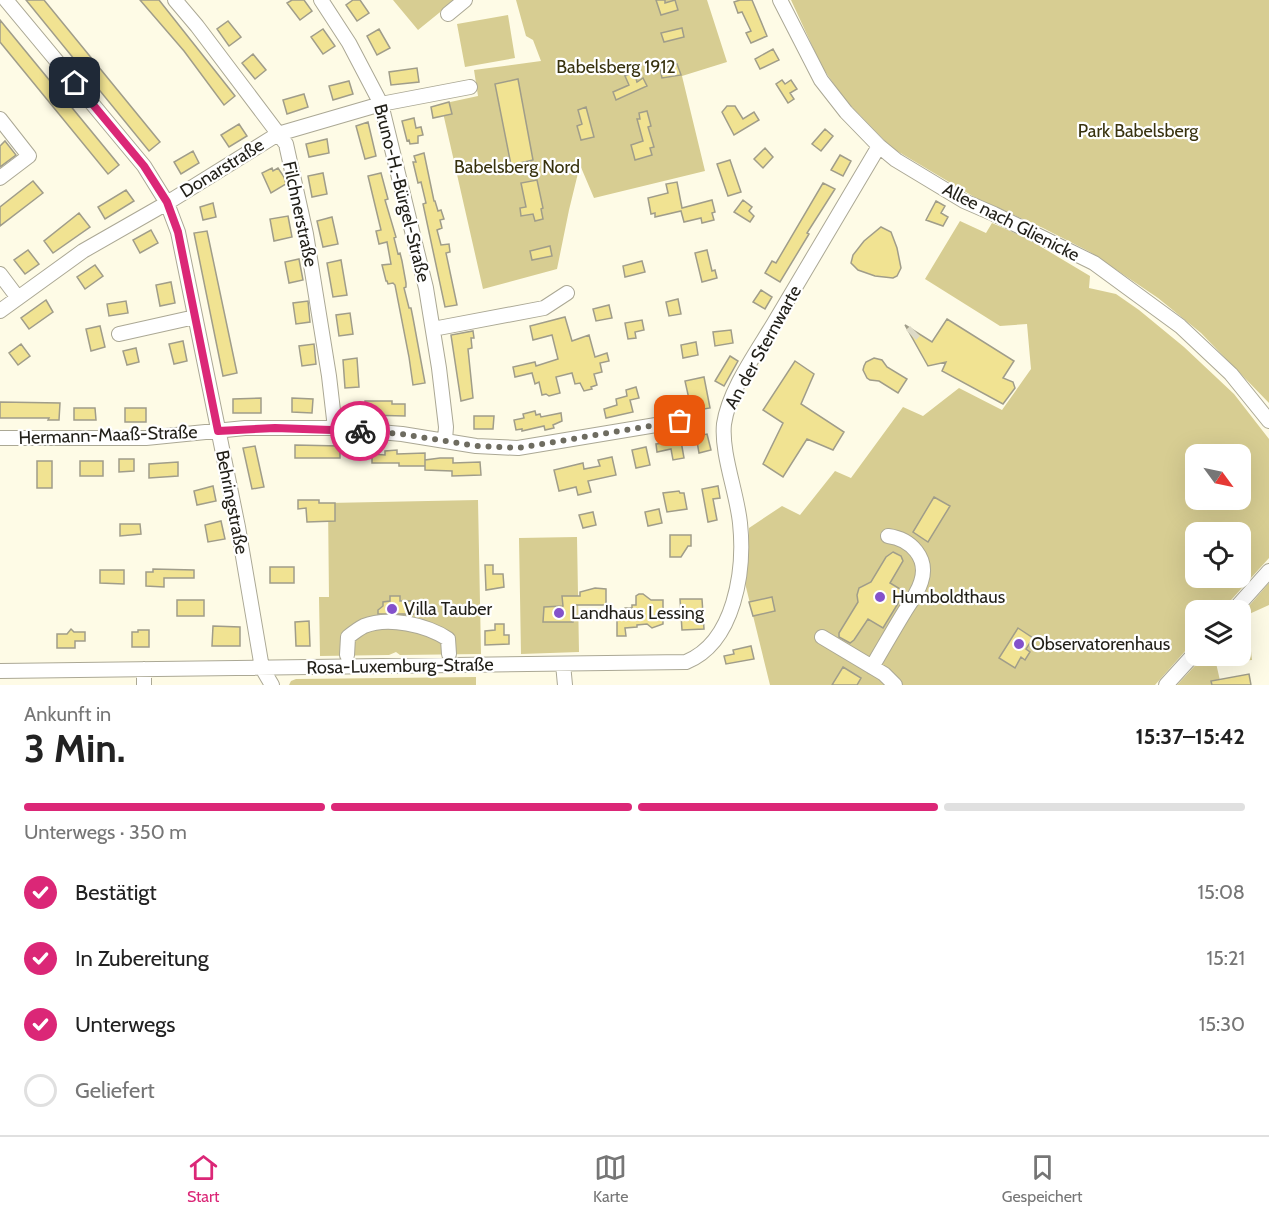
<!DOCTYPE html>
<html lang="de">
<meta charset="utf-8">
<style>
:root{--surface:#fff;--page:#f6f6f6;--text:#222;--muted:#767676;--line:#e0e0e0;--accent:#db2777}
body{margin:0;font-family:Cabin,sans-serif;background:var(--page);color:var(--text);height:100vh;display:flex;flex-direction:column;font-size:22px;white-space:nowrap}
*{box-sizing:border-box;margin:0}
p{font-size:20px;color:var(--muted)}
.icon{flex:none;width:33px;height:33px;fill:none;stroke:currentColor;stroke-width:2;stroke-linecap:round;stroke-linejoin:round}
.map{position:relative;height:685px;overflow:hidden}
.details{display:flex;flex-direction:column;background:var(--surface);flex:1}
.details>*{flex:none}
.needle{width:39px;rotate:123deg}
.controls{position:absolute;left:1185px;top:444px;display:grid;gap:12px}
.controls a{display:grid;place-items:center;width:66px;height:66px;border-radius:12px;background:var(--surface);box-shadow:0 6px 24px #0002;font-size:30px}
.pin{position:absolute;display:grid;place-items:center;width:51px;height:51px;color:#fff;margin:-26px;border-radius:12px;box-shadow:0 3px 9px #0006}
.courier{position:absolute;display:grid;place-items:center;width:60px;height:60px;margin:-30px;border:4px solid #db2777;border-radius:50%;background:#fff;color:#222;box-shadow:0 2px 8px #0007}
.headline em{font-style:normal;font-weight:800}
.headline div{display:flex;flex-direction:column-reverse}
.headline{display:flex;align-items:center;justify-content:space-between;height:102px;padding:0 24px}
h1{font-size:39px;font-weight:800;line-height:45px}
.bar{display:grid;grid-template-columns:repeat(4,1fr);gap:9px 6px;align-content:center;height:72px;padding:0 24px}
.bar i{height:8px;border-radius:4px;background:var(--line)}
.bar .on{background:var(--accent)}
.bar p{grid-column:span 4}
ol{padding:0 24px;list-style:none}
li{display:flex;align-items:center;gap:18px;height:66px}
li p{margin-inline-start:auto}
li .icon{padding:6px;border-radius:50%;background:var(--accent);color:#fff;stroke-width:4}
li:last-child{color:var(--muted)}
li i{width:33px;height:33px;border:3px solid var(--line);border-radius:50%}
.tabs{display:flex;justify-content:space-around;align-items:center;height:84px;border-top:2px solid var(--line);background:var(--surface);font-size:16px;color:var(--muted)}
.tabs a{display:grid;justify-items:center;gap:3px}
.tabs .on{color:var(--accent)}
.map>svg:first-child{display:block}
</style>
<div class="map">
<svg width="1269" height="685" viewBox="0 0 1269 685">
<rect width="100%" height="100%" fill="#fefbe6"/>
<path fill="#d7cd92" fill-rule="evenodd" d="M393,0H455L418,30Z
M516,0H707L727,62L682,76L705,171L594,198L580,165L569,210L557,269L483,289L441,104L478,96L474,70L541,61L533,40L526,36Z
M791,0H1269V403L1201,333L1158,298L1090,252L1043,228L976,198L892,148L845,100L822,67Z
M508,15L515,58L465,67L457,24Z
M960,221L986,233L992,223L1028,239L1090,276L1089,288L1116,294L1139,310L1184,347L1234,394L1269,439V558L1222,610H1196L1195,640L1155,685H770L744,579L749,545V528L782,506L800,515L835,471L851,478L903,407L923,416L959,388L1002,410L1031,369L1027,324L1000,326L925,279ZM1196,454H1240V500H1196ZM1196,532H1240V578H1196Z
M478,500L481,654L400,655L396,652L389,655L320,656L319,597H329L328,503Z
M577,537L579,652L521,654L519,538Z
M1269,583V605L1247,615L1252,660L1216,663L1221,685H1177L1204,656H1240L1241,615Z
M476,677V685H289L291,681L296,679Z"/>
<path fill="#f1e392" stroke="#a09d8a" stroke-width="1.5" d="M26,0H44L160,142L149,151Z
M140,0H159L235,96L224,105L184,51Z
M292,0H304L312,11L300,20L287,3Z
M353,0H360L369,13L357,21L346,5Z
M656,0H665V3L675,0L678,10L661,15Z
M740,0H752L767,36L751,43L746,33L751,31L742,12L738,13L734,2Z
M0,20L119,165L108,174L0,42Z
M228,21L241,37L229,46L217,29Z
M682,28L684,37L664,42L661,33Z
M323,29L335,46L323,54L311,37Z
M379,29L390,48L377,55L367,36Z
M773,49L779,60L760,69L755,59Z
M253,54L266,70L255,79L242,63Z
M677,64L681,75L662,78L660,69Z
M417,68L419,82L391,85L389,72Z
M634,72L637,82L643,78L647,86L616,100L613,92L629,85L625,76Z
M518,79L533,160L511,165L495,84Z
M782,80L785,84L791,80L797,89L790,93L794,99L788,103L776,84Z
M349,81L353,94L333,100L329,86Z
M304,94L308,107L287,114L283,100Z
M449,102L452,114L433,118L431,107Z
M727,106H735L743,119L754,112L759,120L734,135L722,112Z
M586,107L594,137L581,140L577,126L582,124L578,110Z
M647,111L651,126L648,127L654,147L650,148L652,155L635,160L631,145L643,141L637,119H640L639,113Z
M414,118L416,128L421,127L423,135L418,136V143L410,144L409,140L407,141L402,121Z
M368,122L376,156L365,159L356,126Z
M239,124L247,136L229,147L221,135Z
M825,129L833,136L821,151L812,144Z
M327,139L329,153L309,157L306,144Z
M5,141L16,155L0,167V146Z
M765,148L773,157L763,168L754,159Z
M193,151L199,163L181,174L174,162Z
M424,153L434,201H435L438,211L441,210L444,219L440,220L442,228L437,230L441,245L449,244L450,252L446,253L457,305L445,307L423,204L426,203L421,182L418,183L413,162H416L414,156Z
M840,155L851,161L843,176L831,170Z
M730,160L741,192L728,196L717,164Z
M272,168L273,171L278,168L284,177L286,184L271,193L262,173Z
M323,173L327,194L312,197L308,176Z
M381,173L388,199L385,200L396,237L394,238L398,254L400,253L402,261L406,283V287L404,288L409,308H411L413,318L425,383L413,385L409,357L395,285L393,283L388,284L387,281H386L382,265L391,264L387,242L379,244L376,231L381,230L368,176Z
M537,180L543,208L541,209L543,219L535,221L533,214L521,216L520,208L526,207L521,183Z
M33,181L43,193L0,226V207Z
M677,182L682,208L712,200L715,212L712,213L714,220L702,223L701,218L684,222L681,211L655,217V213L651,214L648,198L668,193L666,184Z
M823,183L835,189L807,233L809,234L780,282L765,273L772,261L776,263Z
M126,190L134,201L105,219L98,207Z
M743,200L752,207L749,211L754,216L750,222L734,212Z
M936,201L945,206L941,213L948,217L943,226L926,220Z
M213,203L216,217L203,220L200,207Z
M79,213L90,227L53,253L44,241Z
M288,216L292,237L274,241L270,219Z
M332,217L338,244L323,247L317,221Z
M881,227L891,232L897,248L901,268L897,276L893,278L875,276L858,270L851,263L853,255L864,241Z
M151,230L158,243L140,253L133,240Z
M207,231L237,373L223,376L194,233Z
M550,246L552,256L532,260L530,251Z
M28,250L39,264L25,274L14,260Z
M707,250L712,271L715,270L717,278L702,282L695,253Z
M299,259L303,280L289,283L285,262Z
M341,260L347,295L333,297L327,263Z
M642,261L645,272L625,277L623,266Z
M95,265L103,276L85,289L77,277Z
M171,282L175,303L160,306L156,285Z
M761,290L772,297L765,309L753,302Z
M678,299L681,314L669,316L666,302Z
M46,300L53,312L29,329L21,318Z
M126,301L128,313L109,316L107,304Z
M308,301L310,322L296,324L293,303Z
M609,305L612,318L596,321L593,309Z
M350,313L353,334L339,336L336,315Z
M565,317L572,341L589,335L595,357L607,353L609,361L600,363L602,372L594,374L597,385L591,387L592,389L584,391L580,383L575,384L572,373L556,377L560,393L549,396L546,394L542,395L539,382L535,384L532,373L515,377L513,367L535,362L536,366L558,359L552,335L533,340L530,326Z
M947,319L1014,361L1003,378L1013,382L1015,388L1003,404L942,371L946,362L928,366L905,325L932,342Z
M642,320L644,330L635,332L636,338L628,339L625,323Z
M100,326L105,347L91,351L86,329Z
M731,330L733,343L715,346L713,332Z
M473,331L474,338H471L472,348L468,349L473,398L461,401L451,335Z
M183,341L187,361L174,364L169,344Z
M696,342L698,355L683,358L681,345Z
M21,344L30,356L18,365L9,353Z
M314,344L316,364L302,366L299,346Z
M136,348L139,362L127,365L123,351Z
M730,356L738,361L724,386L715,381Z
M357,358L359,387L345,388L343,360Z
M874,358L882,360L887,367L907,379L898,393L879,381L870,380L867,378L863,370L864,366L866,362Z
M795,361L814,374L801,404L844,432L833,450L807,439L783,477L763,464L783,423L763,410Z
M704,377L710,408L698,410L696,397L689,399L685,381Z
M636,387L639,398L630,400L633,412L606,418L604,409L617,405L616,399L627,396L626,390Z
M261,398V413H233V399Z
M292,398L313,399L312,413L292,412Z
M365,401H392V404H405V416L365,415Z
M0,402L60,403L59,420H48L49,418H0Z
M74,408H95L96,420H74Z
M125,408H146V422H125Z
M535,411L536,415L540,414L541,417L561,413L562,421L553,425L554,428L545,430L544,426L522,431V429L516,430L514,420L524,418L523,414Z
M474,416H494L493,429H474Z
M707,434L711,450L699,453L696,436Z
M681,441L684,458L673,460L671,449L657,452L656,444Z
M295,445L340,446V458H295Z
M255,446L264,487L252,489L243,448Z
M646,447L650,465L636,468L632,450Z
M397,450V454L425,453V466H399V463H372V454L385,455V451Z
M612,457L616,475L588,481L591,492L578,495L576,487L559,491L554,470L583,463L584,469L600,466L598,460Z
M440,458H453V463L480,462L481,475L452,476V471L425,470V460Z
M119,459H134V471L119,472Z
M37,461H52V488H37Z
M80,461H103V476H80Z
M178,462V476L149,478V464Z
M213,486L216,501L197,505L194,491Z
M718,486L720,498L713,499L717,520L708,522L702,489Z
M679,491L680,493H684L687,509L667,512L663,493Z
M934,497L950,506L928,542L913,532Z
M298,500H319V503H335V521L307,522L306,508L298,509Z
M659,509L662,523L648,526L645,512Z
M593,512L596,525L583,528L579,515Z
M221,521L225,539L208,542L205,525Z
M120,524H140L141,534L120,536Z
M670,535H691V546H688L681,557H670Z
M893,552L901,556L903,561L890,583L905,592L883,628L868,619L854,640L850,643L839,637V633L858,602L857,595L859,588L871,582L886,557Z
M485,565H493V574H503L504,587L486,590Z
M270,567H294V583H270Z
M153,569L194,570V578H164V587L146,586V572H153Z
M100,570H124V584L100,583Z
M595,588L606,589V605H573V622H543L544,607L563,606L562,596H580V592Z
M639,594H643L651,600H663V624L652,628L647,624L637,625V627L625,628L626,636H617V620L625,608H632V605H636V596Z
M390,596H400V601H419V614H378V610L383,606V602L390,601Z
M772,597L775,611L753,616L749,602Z
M680,599H702L704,629L682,630Z
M177,600H204V616H177Z
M309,621L310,646H296L295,622Z
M495,624H504V635H509V644L485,645V631L495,630Z
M213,626L240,627V646H212Z
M1018,628L1033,638L1026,649L1030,652L1025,660L1021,657L1015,668L999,658Z
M71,629L74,632H85V641H75V648H57V634H67Z
M138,630H149V647H132V632H138Z
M751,646L754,659L726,664L724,656L734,654L733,650Z
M843,667L861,678L857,685H832Z
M1249,674L1251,685H1212L1211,681Z"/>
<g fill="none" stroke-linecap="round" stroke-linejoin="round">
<path stroke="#dddac7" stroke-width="14" stroke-dasharray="14 7" stroke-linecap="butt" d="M911,335L915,331"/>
<g stroke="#aba895" stroke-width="16">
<path id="minor" d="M6,0L144,166L167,203L178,232L238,527L262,668L272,685
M175,0L197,26L286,144L306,234L329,376L335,428
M321,0L349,43L381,104L426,288L439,368L446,427L445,440
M780,0L821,80L846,112L879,146L896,160L964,201L994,214L1094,263L1180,326L1231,374L1269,421
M448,14L465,0
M0,119L29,156L0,178
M0,274L18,298
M0,311L83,251L167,203L278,134L381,104L470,87
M433,329L544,308L567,293
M119,334L195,317
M0,438H146L245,428H335L402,434L476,446L518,448L680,421
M1234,610L1269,571
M822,637L884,674L895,685
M347,655L348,637C353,633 358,629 364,626C388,616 427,625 448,639L449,654
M563,664L565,685
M872,667C883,648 894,629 905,611C911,602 918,592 921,582C929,558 911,539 888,536
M0,671L686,662C735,642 745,570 740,523C737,493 721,453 724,424C729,389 759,349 777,318C811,261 845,203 879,146
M144,685V669
M1166,685L1196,652"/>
</g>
<use href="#minor" stroke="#fff" stroke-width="14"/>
</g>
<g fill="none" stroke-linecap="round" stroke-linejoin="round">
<path stroke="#6e6c60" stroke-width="6" stroke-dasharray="0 10.8" d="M360,431L402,434L476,446L518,448L680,421"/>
<path stroke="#db2777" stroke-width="8" d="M75,83L144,166L167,202L178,232L218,431L275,428L360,431"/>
</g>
<g fill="#8452cb" stroke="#fff" stroke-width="2">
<circle cx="880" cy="597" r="6"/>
<circle cx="392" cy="609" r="6"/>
<circle cx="559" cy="613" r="6"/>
<circle cx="1019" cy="644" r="6"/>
</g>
<g text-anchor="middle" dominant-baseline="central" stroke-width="4.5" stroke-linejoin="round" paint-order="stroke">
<g font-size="18" fill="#38320e" stroke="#fff">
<text x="616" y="67">Babelsberg 1912</text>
<text x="1138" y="131">Park Babelsberg</text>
<text x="517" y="167">Babelsberg Nord</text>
</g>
<g font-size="18" fill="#211f18" stroke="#fff">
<text transform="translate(222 168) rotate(-32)">Donarstraße</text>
<text transform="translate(402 193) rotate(76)">Bruno-H.-Bürgel-Straße</text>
<text transform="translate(300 214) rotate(78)">Filchnerstraße</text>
<text transform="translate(1011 222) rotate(27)">Allee nach Glienicke</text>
<text transform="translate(763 347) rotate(-61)">An der Sternwarte</text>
<text transform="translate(108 435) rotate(-2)">Hermann-Maaß-Straße</text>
<text transform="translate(232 502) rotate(79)">Behringstraße</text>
<text transform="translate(400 666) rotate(-1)">Rosa-Luxemburg-Straße</text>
</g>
<g font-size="18" fill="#211f18" stroke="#fff" text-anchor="start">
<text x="892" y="597">Humboldthaus</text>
<text x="404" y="609">Villa Tauber</text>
<text x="571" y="613">Landhaus Lessing</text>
<text x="1031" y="644">Observatorenhaus</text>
</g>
</g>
</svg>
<div class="controls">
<a><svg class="needle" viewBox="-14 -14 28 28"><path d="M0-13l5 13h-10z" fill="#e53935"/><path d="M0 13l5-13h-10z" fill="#767676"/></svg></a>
<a><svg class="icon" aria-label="locate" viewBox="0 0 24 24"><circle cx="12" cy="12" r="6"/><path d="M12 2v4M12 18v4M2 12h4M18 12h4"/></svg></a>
<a><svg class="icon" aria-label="layers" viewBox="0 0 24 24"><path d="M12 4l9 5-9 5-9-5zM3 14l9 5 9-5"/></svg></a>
</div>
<div class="pin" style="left:680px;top:421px;background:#ea580c"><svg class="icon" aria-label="bag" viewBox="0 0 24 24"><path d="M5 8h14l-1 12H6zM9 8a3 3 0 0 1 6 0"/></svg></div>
<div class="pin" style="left:75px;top:83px;background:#1f2937"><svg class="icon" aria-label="home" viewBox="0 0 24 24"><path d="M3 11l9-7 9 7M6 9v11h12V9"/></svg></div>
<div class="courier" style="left:360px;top:431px"><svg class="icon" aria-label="bike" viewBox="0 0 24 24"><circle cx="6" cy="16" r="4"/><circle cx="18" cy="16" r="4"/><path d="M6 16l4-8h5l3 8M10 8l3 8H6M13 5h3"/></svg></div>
</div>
<section class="details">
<div class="headline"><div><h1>3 Min.</h1><p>Ankunft in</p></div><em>15:37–15:42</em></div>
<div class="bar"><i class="on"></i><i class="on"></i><i class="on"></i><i></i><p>Unterwegs · 350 m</p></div>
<ol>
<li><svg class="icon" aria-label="check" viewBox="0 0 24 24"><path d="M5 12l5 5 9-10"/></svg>Bestätigt<p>15:08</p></li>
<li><svg class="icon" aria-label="check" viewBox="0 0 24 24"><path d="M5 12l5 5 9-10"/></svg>In Zubereitung<p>15:21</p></li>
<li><svg class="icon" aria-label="check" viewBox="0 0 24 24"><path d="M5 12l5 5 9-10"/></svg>Unterwegs<p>15:30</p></li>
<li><i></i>Geliefert</li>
</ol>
</section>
<nav class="tabs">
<a class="on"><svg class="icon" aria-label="home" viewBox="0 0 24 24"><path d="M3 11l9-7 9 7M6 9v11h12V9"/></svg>Start</a>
<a><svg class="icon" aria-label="map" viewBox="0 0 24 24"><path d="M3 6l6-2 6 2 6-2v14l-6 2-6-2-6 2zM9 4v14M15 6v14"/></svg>Karte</a>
<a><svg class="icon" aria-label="saved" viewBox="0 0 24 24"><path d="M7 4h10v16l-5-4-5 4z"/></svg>Gespeichert</a>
</nav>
